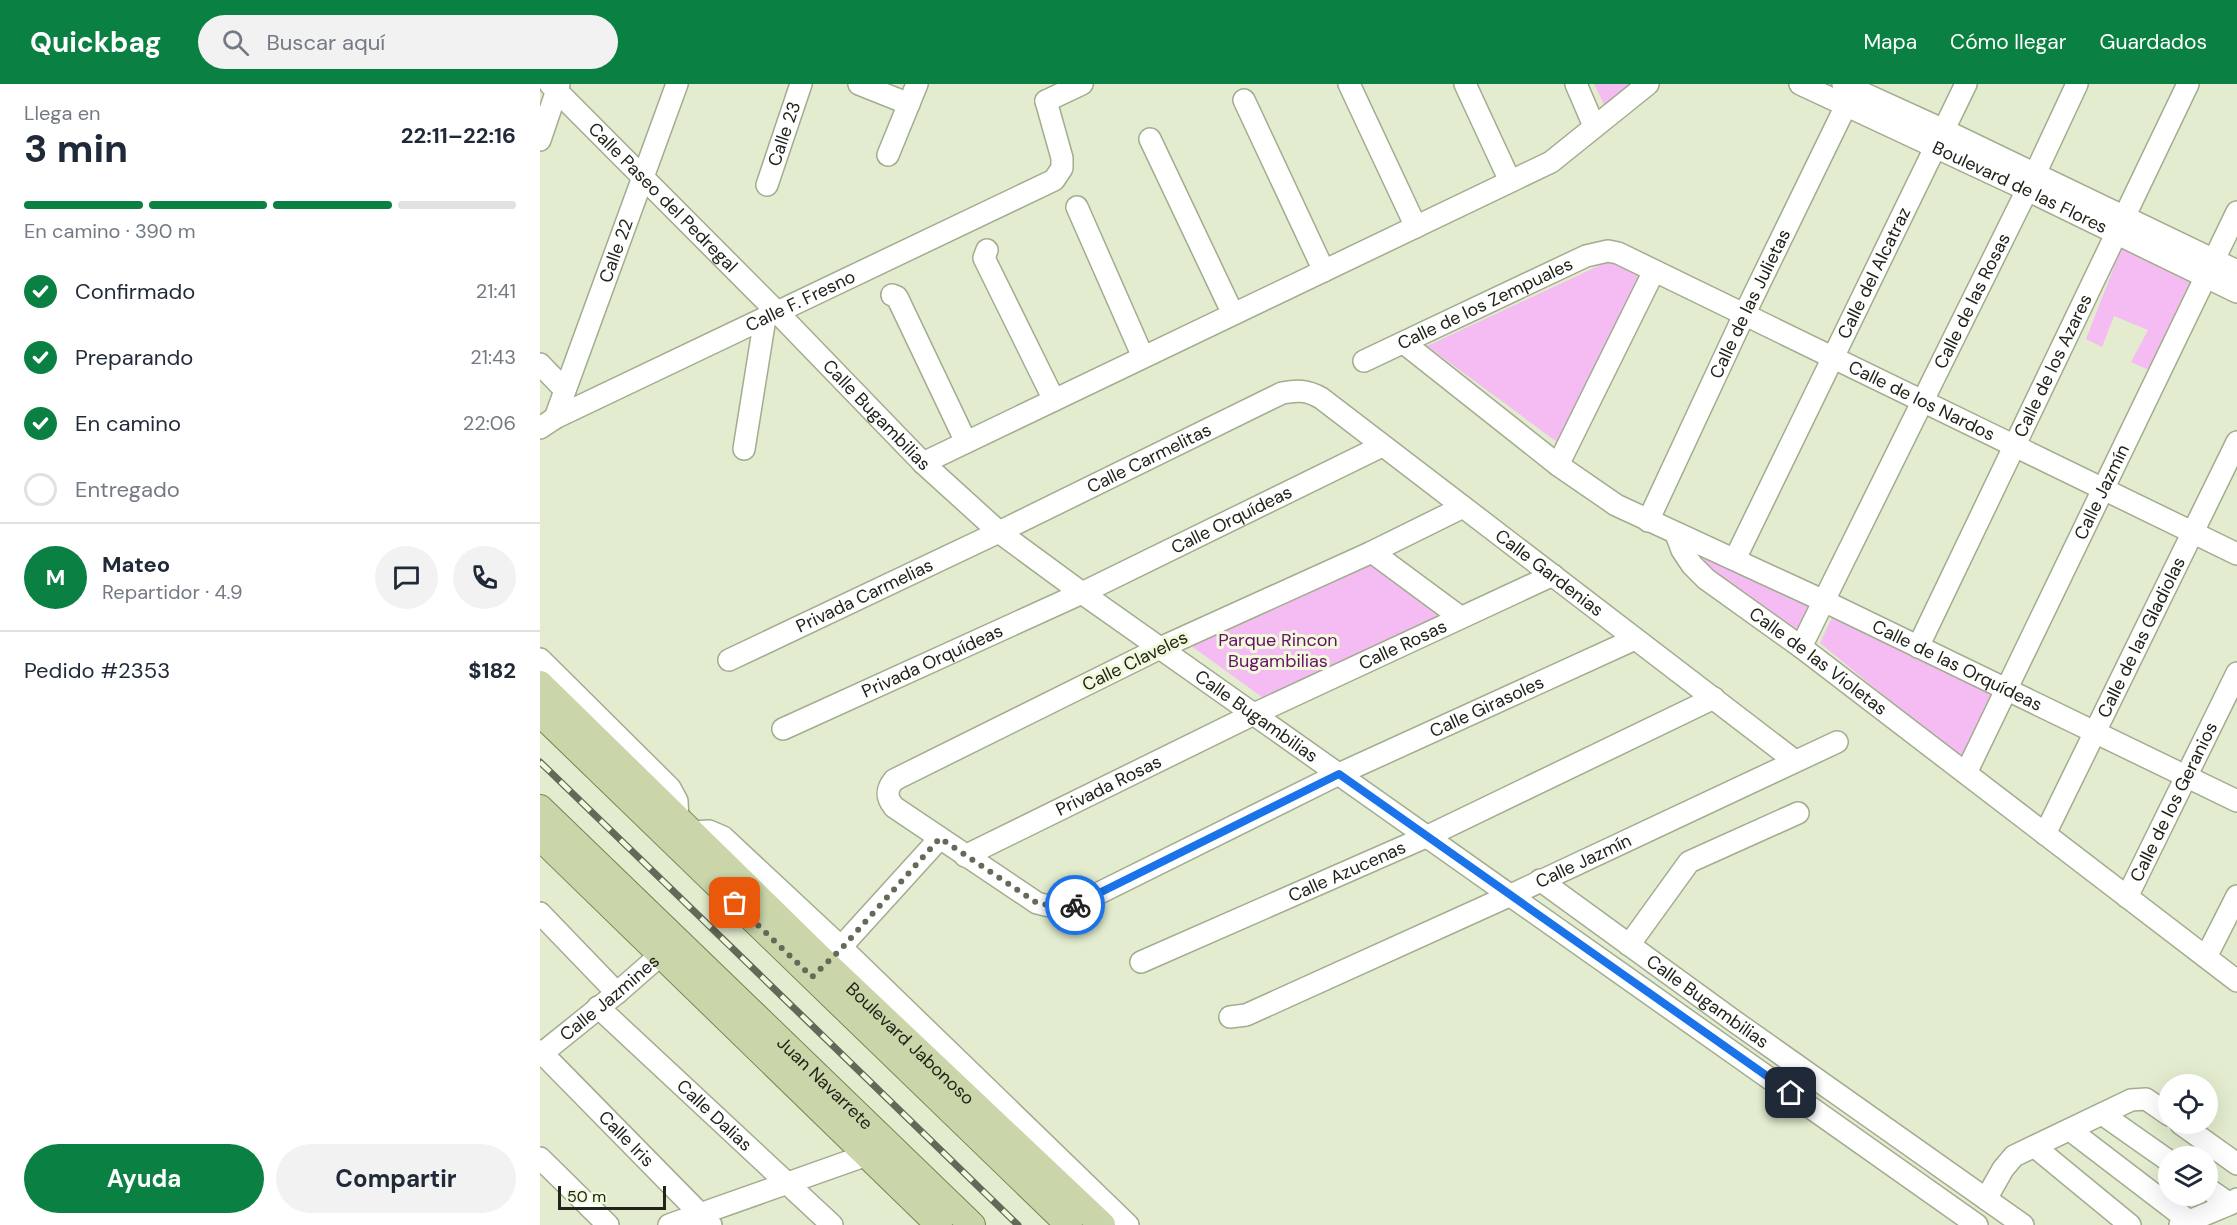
<!DOCTYPE html>
<html lang="es">
<meta charset="utf-8">
<style>
:root{--surface:#fff;--page:#f2f2f3;--text:#1f2937;--muted:#747a83;--line:#e0e1e3;--accent:#0b8043}
body{margin:0;font-family:"DM Sans",sans-serif;background:var(--page);color:var(--text);height:100vh;display:flex;flex-direction:column;font-size:22px;white-space:nowrap}
*{box-sizing:border-box;margin:0}
p{font-size:20px;color:var(--muted)}
.icon{flex:none;width:33px;height:33px;fill:none;stroke:currentColor;stroke-width:2;stroke-linecap:round;stroke-linejoin:round}
.map{position:relative;flex:1;overflow:hidden}
.panel{display:flex;flex-direction:column;background:var(--surface);width:540px}
.panel>*{flex:none}
.controls{position:absolute;left:1618px;top:990px;display:grid;gap:12px}
.controls a{display:grid;place-items:center;width:60px;height:60px;border-radius:50%;background:var(--surface);box-shadow:0 6px 24px #0002;font-size:30px}
.scale{position:absolute;left:18px;bottom:15px;width:108px;box-sizing:border-box;padding-left:6px;border:3px solid #202419;border-top:0;font-size:16px;line-height:21px;white-space:nowrap;color:#202419;-webkit-text-stroke:4px #f0fadb;paint-order:stroke}
.pin{position:absolute;display:grid;place-items:center;width:51px;height:51px;color:#fff;margin:-26px;border-radius:12px;box-shadow:0 3px 9px #0006}
.courier{position:absolute;display:grid;place-items:center;width:60px;height:60px;margin:-30px;border:4px solid #1a73e8;border-radius:50%;background:#fff;color:#222;box-shadow:0 2px 8px #0007}
.head em{font-style:normal;font-weight:700}
.head div{display:flex;flex-direction:column-reverse}
.head{display:flex;align-items:center;justify-content:space-between;height:102px;padding:0 24px}
h1{font-size:39px;font-weight:700;line-height:45px}
.bar{display:grid;grid-template-columns:repeat(4,1fr);gap:9px 6px;align-content:center;height:72px;padding:0 24px}
.bar i{height:8px;border-radius:4px;background:var(--line)}
.bar .current{background:var(--accent)}
.bar p{grid-column:span 4}
.line{display:flex;align-items:center;gap:15px;padding:0 24px;border-top:2px solid var(--line)}
.line div{flex:1}
.round{display:grid;place-items:center;flex:none;width:63px;height:63px;border-radius:32px;background:var(--page)}
ol{padding:0 24px;list-style:none}
li{display:flex;align-items:center;gap:18px;height:66px}
li p{margin-inline-start:auto}
li .icon{padding:6px;border-radius:50%;background:var(--accent);color:#fff;stroke-width:4}
li:last-child{color:var(--muted)}
li i{width:33px;height:33px;border:3px solid var(--line);border-radius:50%}
.button{display:flex;gap:12px;margin-top:auto;padding:12px 24px}
.button a{flex:1;height:69px;border-radius:36px;background:var(--accent);color:#fff;font-size:24px;font-weight:700;line-height:69px;text-align:center}
.button a+a{background:var(--page);color:var(--text)}
header{display:flex;align-items:center;gap:36px;box-sizing:border-box;height:84px;padding:0 30px;background:var(--accent);color:#fff}
header strong{font-size:28px}
nav{display:flex;gap:33px;margin-inline-start:auto;font-size:21px}
.search{width:420px;height:54px;background:var(--page);display:flex;align-items:center;gap:15px;box-sizing:border-box;padding:0 21px;border-radius:33px;color:var(--muted);font-size:22px}
main{display:flex;flex:1;min-height:0}
.map>svg:first-child{display:block}
</style>
<header>
<strong>Quickbag</strong>
<div class="search"><svg class="icon" aria-label="search" viewBox="0 0 24 24"><circle cx="10" cy="10" r="6"/><path d="M15 15l6 6"/></svg>Buscar aquí</div>
<nav><a>Mapa</a><a>Cómo llegar</a><a>Guardados</a></nav>
</header>
<main>
<section class="panel">
<div class="head"><div><h1>3 min</h1><p>Llega en</p></div><em>22:11–22:16</em></div>
<div class="bar"><i class="current"></i><i class="current"></i><i class="current"></i><i></i><p>En camino · 390 m</p></div>
<ol>
<li><svg class="icon" aria-label="check" viewBox="0 0 24 24"><path d="M5 12l5 5 9-10"/></svg>Confirmado<p>21:41</p></li>
<li><svg class="icon" aria-label="check" viewBox="0 0 24 24"><path d="M5 12l5 5 9-10"/></svg>Preparando<p>21:43</p></li>
<li><svg class="icon" aria-label="check" viewBox="0 0 24 24"><path d="M5 12l5 5 9-10"/></svg>En camino<p>22:06</p></li>
<li><i></i>Entregado</li>
</ol>
<div class="line" style="height:108px"><b class="round" style="background:var(--accent);color:#fff">M</b><div><b>Mateo</b><p>Repartidor · 4.9</p></div><a class="round"><svg class="icon" aria-label="chat" viewBox="0 0 24 24"><path d="M4 5h16v11H9l-5 4z"/></svg></a><a class="round"><svg class="icon" aria-label="phone" viewBox="0 0 24 24"><path d="M5 4h4l2 5-3 2q2 4 5 5l2-3 5 2v4C11 20 4 13 5 4z"/></svg></a></div>
<div class="line" style="height:78px"><div>Pedido #2353</div><b>$182</b></div>
<div class="button"><a>Ayuda</a><a>Compartir</a></div>
</section>
<div class="map">
<svg width="1697" height="1141" viewBox="0 0 1697 1141">
<rect width="100%" height="100%" fill="#e3ecce"/>
<path fill="#f5bcf4" d="M1054,0H1096L1066,24Z
M1583,160L1656,197L1611,287L1591,278L1608,246L1574,232L1562,263L1546,255Z
M1069,177L1104,192L1017,358L887,262Z
M1158,464L1280,519L1262,549L1168,484Z
M836,478L908,533L726,616L650,561Z
M1295,527L1457,607L1425,678L1280,559Z"/>
<g fill="none" stroke-linecap="round" stroke-linejoin="round">
<g stroke="#a2ac8e" stroke-width="24">
<g id="minor">
<path id="s1" d="M10,0L237,228L383,379L459,448L542,509L1437,1141"/>
<path d="M319,0L369,20"/>
<path d="M809,0L876,143"/>
<path d="M925,0L970,97"/>
<path d="M1036,0L1054,42"/>
<path id="s2" d="M1260,0L1487,106L1697,208"/>
<path d="M1303,0L1404,46L1697,187"/>
<path d="M704,16L784,187"/>
<path d="M506,17L542,0"/>
<path d="M610,55L693,230"/>
<path d="M0,56L19,0"/>
<path d="M348,71L377,0"/>
<path id="s3" d="M227,101L261,0"/>
<path d="M537,123L603,273"/>
<path d="M447,166L444,174L514,316"/>
<path d="M352,211L357,213L426,358"/>
<path id="s4" d="M864,259L1018,381L1076,421L1284,517L1697,717"/>
<path id="s5" d="M824,277L1046,172L1068,167L1078,169L1697,470"/>
<path d="M0,280L25,306"/>
<path id="s6" d="M15,334L137,0"/>
<path id="s7" d="M0,344L15,334L514,96L522,84V74L506,17"/>
<path d="M204,365L225,234"/>
<path d="M383,379L1011,78L1108,0"/>
<path d="M1018,381L1114,187"/>
<path id="s8" d="M923,423L832,468L620,564L354,696C346,706 346,713 354,723L497,819C511,823 521,824 535,821L799,690L1095,555"/>
<path id="s9" d="M1108,437L1204,231L1314,5"/>
<path id="s10" d="M1136,450L1142,466L1152,481L1166,495L1261,563L1697,897"/>
<path d="M832,468L920,533"/>
<path id="s11" d="M1195,475L1426,0"/>
<path id="s12" d="M1261,563L1495,90L1537,0"/>
<path id="s13" d="M1378,563L1648,0"/>
<path d="M0,575L130,704L137,717L138,735"/>
<path id="s14" d="M189,576L459,448L742,309C757,306 767,306 781,314L1255,677"/>
<path id="s15" d="M243,645L542,509L842,362"/>
<path id="s16" d="M1426,689L1697,128"/>
<path d="M151,748L169,747L183,753L302,864L588,1141"/>
<path id="s17" d="M1505,750L1697,358"/>
<path id="s18" d="M425,772L714,630L1013,491"/>
<path id="s19" d="M1000,796L1194,937L1483,1141"/>
<path id="s20" d="M1587,813L1697,589"/>
<path d="M0,829L77,909"/>
<path d="M1089,861L1149,778L1258,729"/>
<path d="M1666,873L1697,812"/>
<path d="M291,874L400,754"/>
<path id="s21" d="M601,878L888,752L1174,614"/>
<path id="s22" d="M58,923L292,1141"/>
<path id="s23" d="M690,933L706,931L971,811L1297,658"/>
<path id="s24" d="M0,967L171,1141"/>
<path id="s25" d="M0,971L77,909L133,860"/>
<path d="M1562,1030L1629,1077"/>
<path d="M1641,1040L1697,1080"/>
<path d="M1530,1046L1649,1137"/>
<path d="M1495,1063L1590,1141"/>
<path d="M0,1074L68,1141"/>
<path d="M1668,1105L1690,1120L1697,1115"/>
<path d="M1446,1115L1463,1085L1474,1072L1591,1016L1606,1015L1629,1031"/>
<path d="M129,1141L327,1071"/>
<path d="M1640,1141L1690,1120"/>
</g>
</g>
<g stroke="#778652" stroke-width="28">
<g id="major">
<path id="s26" d="M0,600L286,880L562,1141"/>
<path d="M0,629L529,1141"/>
<path id="s27" d="M0,724L432,1141"/>
<path d="M0,753L399,1141"/>
</g>
</g>
<use href="#minor" stroke="#fff" stroke-width="21"/>
<use href="#major" stroke="#cad6aa" stroke-width="26"/>
<g stroke="#636958" stroke-width="7">
<path id="rail" d="M0,678L478,1141"/>
</g>
<use href="#rail" stroke="#f0fadb" stroke-width="4.5" stroke-dasharray="14" stroke-linecap="butt"/>
</g>
<g fill="none" stroke-linecap="round" stroke-linejoin="round">
<path stroke="#646a58" stroke-width="6" stroke-dasharray="0 10.8" d="M195,819L272,893L302,864L400,754L497,819L524,824L535,821"/>
<path stroke="#1a73e8" stroke-width="8" d="M535,821L799,690L1251,1009"/>
</g>
<g text-anchor="middle" dominant-baseline="central" stroke-width="6" stroke-linejoin="round" paint-order="stroke">
<g font-size="18" fill="#202419" stroke="#f0fadb">
<text stroke="none"><textPath href="#s3" startOffset="54">Calle 23</textPath></text>
<text stroke="none"><textPath href="#s2" startOffset="243">Boulevard de las Flores</textPath></text>
<text stroke="none"><textPath href="#s1" startOffset="160">Calle Paseo del Pedregal</textPath></text>
<text stroke="none"><textPath href="#s6" startOffset="178">Calle 22</textPath></text>
<text stroke="none"><textPath href="#s11" startOffset="318">Calle del Alcatraz</textPath></text>
<text stroke="none"><textPath href="#s7" startOffset="290">Calle F. Fresno</textPath></text>
<text stroke="none"><textPath href="#s12" startOffset="386">Calle de las Rosas</textPath></text>
<text stroke="none"><textPath href="#s5" startOffset="134">Calle de los Zempuales</textPath></text>
<text stroke="none"><textPath href="#s9" startOffset="240">Calle de las Julietas</textPath></text>
<text stroke="none"><textPath href="#s13" startOffset="312">Calle de los Azares</textPath></text>
<text stroke="none"><textPath href="#s5" startOffset="616">Calle de los Nardos</textPath></text>
<text stroke="none"><textPath href="#s1" startOffset="465">Calle Bugambilias</textPath></text>
<text stroke="none"><textPath href="#s14" startOffset="466">Calle Carmelitas</textPath></text>
<text stroke="none"><textPath href="#s16" startOffset="312">Calle Jazmín</textPath></text>
<text stroke="none"><textPath href="#s15" startOffset="495">Calle Orquídeas</textPath></text>
<text stroke="none"><textPath href="#s14" startOffset="942">Calle Gardenias</textPath></text>
<text stroke="none"><textPath href="#s14" startOffset="150">Privada Carmelias</textPath></text>
<text stroke="none"><textPath href="#s17" startOffset="219">Calle de las Gladiolas</textPath></text>
<text stroke="none"><textPath href="#s18" startOffset="486">Calle Rosas</textPath></text>
<text stroke="none"><textPath href="#s15" startOffset="164">Privada Orquídeas</textPath></text>
<text transform="translate(595 577) rotate(-26)">Calle Claveles</text>
<text stroke="none"><textPath href="#s10" startOffset="194">Calle de las Violetas</textPath></text>
<text stroke="none"><textPath href="#s4" startOffset="644">Calle de las Orquídeas</textPath></text>
<text stroke="none"><textPath href="#s8" startOffset="1329">Calle Girasoles</textPath></text>
<text stroke="none"><textPath href="#s1" startOffset="951">Calle Bugambilias</textPath></text>
<text stroke="none"><textPath href="#s18" startOffset="160">Privada Rosas</textPath></text>
<text stroke="none"><textPath href="#s20" startOffset="106">Calle de los Geranios</textPath></text>
<text stroke="none"><textPath href="#s23" startOffset="387">Calle Jazmín</textPath></text>
<text stroke="none"><textPath href="#s21" startOffset="225">Calle Azucenas</textPath></text>
<text stroke="none"><textPath href="#s25" startOffset="90">Calle Jazmines</textPath></text>
<text stroke="none"><textPath href="#s19" startOffset="207">Calle Bugambilias</textPath></text>
<text stroke="none"><textPath href="#s26" startOffset="516">Boulevard Jabonoso</textPath></text>
<text stroke="none"><textPath href="#s27" startOffset="396">Juan Navarrete</textPath></text>
<text stroke="none"><textPath href="#s22" startOffset="159">Calle Dalias</textPath></text>
<text stroke="none"><textPath href="#s24" startOffset="123">Calle Iris</textPath></text>
</g>
<g font-size="18" fill="#680f6b" stroke="#f0fadb">
<text x="738" y="556">Parque Rincon<tspan x="738" dy="21">Bugambilias</tspan></text>
</g>
</g>
</svg>
<div class="controls">
<a><svg class="icon" aria-label="locate" viewBox="0 0 24 24"><circle cx="12" cy="12" r="6"/><path d="M12 2v4M12 18v4M2 12h4M18 12h4"/></svg></a>
<a><svg class="icon" aria-label="layers" viewBox="0 0 24 24"><path d="M12 4l9 5-9 5-9-5zM3 14l9 5 9-5"/></svg></a>
</div>
<div class="scale">50 m</div>
<div class="pin" style="left:195px;top:819px;background:#ea580c"><svg class="icon" aria-label="bag" viewBox="0 0 24 24"><path d="M5 8h14l-1 12H6zM9 8a3 3 0 0 1 6 0"/></svg></div>
<div class="pin" style="left:1251px;top:1009px;background:#1f2937"><svg class="icon" aria-label="home" viewBox="0 0 24 24"><path d="M3 11l9-7 9 7M6 9v11h12V9"/></svg></div>
<div class="courier" style="left:535px;top:821px"><svg class="icon" aria-label="bike" viewBox="0 0 24 24"><circle cx="6" cy="16" r="4"/><circle cx="18" cy="16" r="4"/><path d="M6 16l4-8h5l3 8M10 8l3 8H6M13 5h3"/></svg></div>
</div>
</main>
